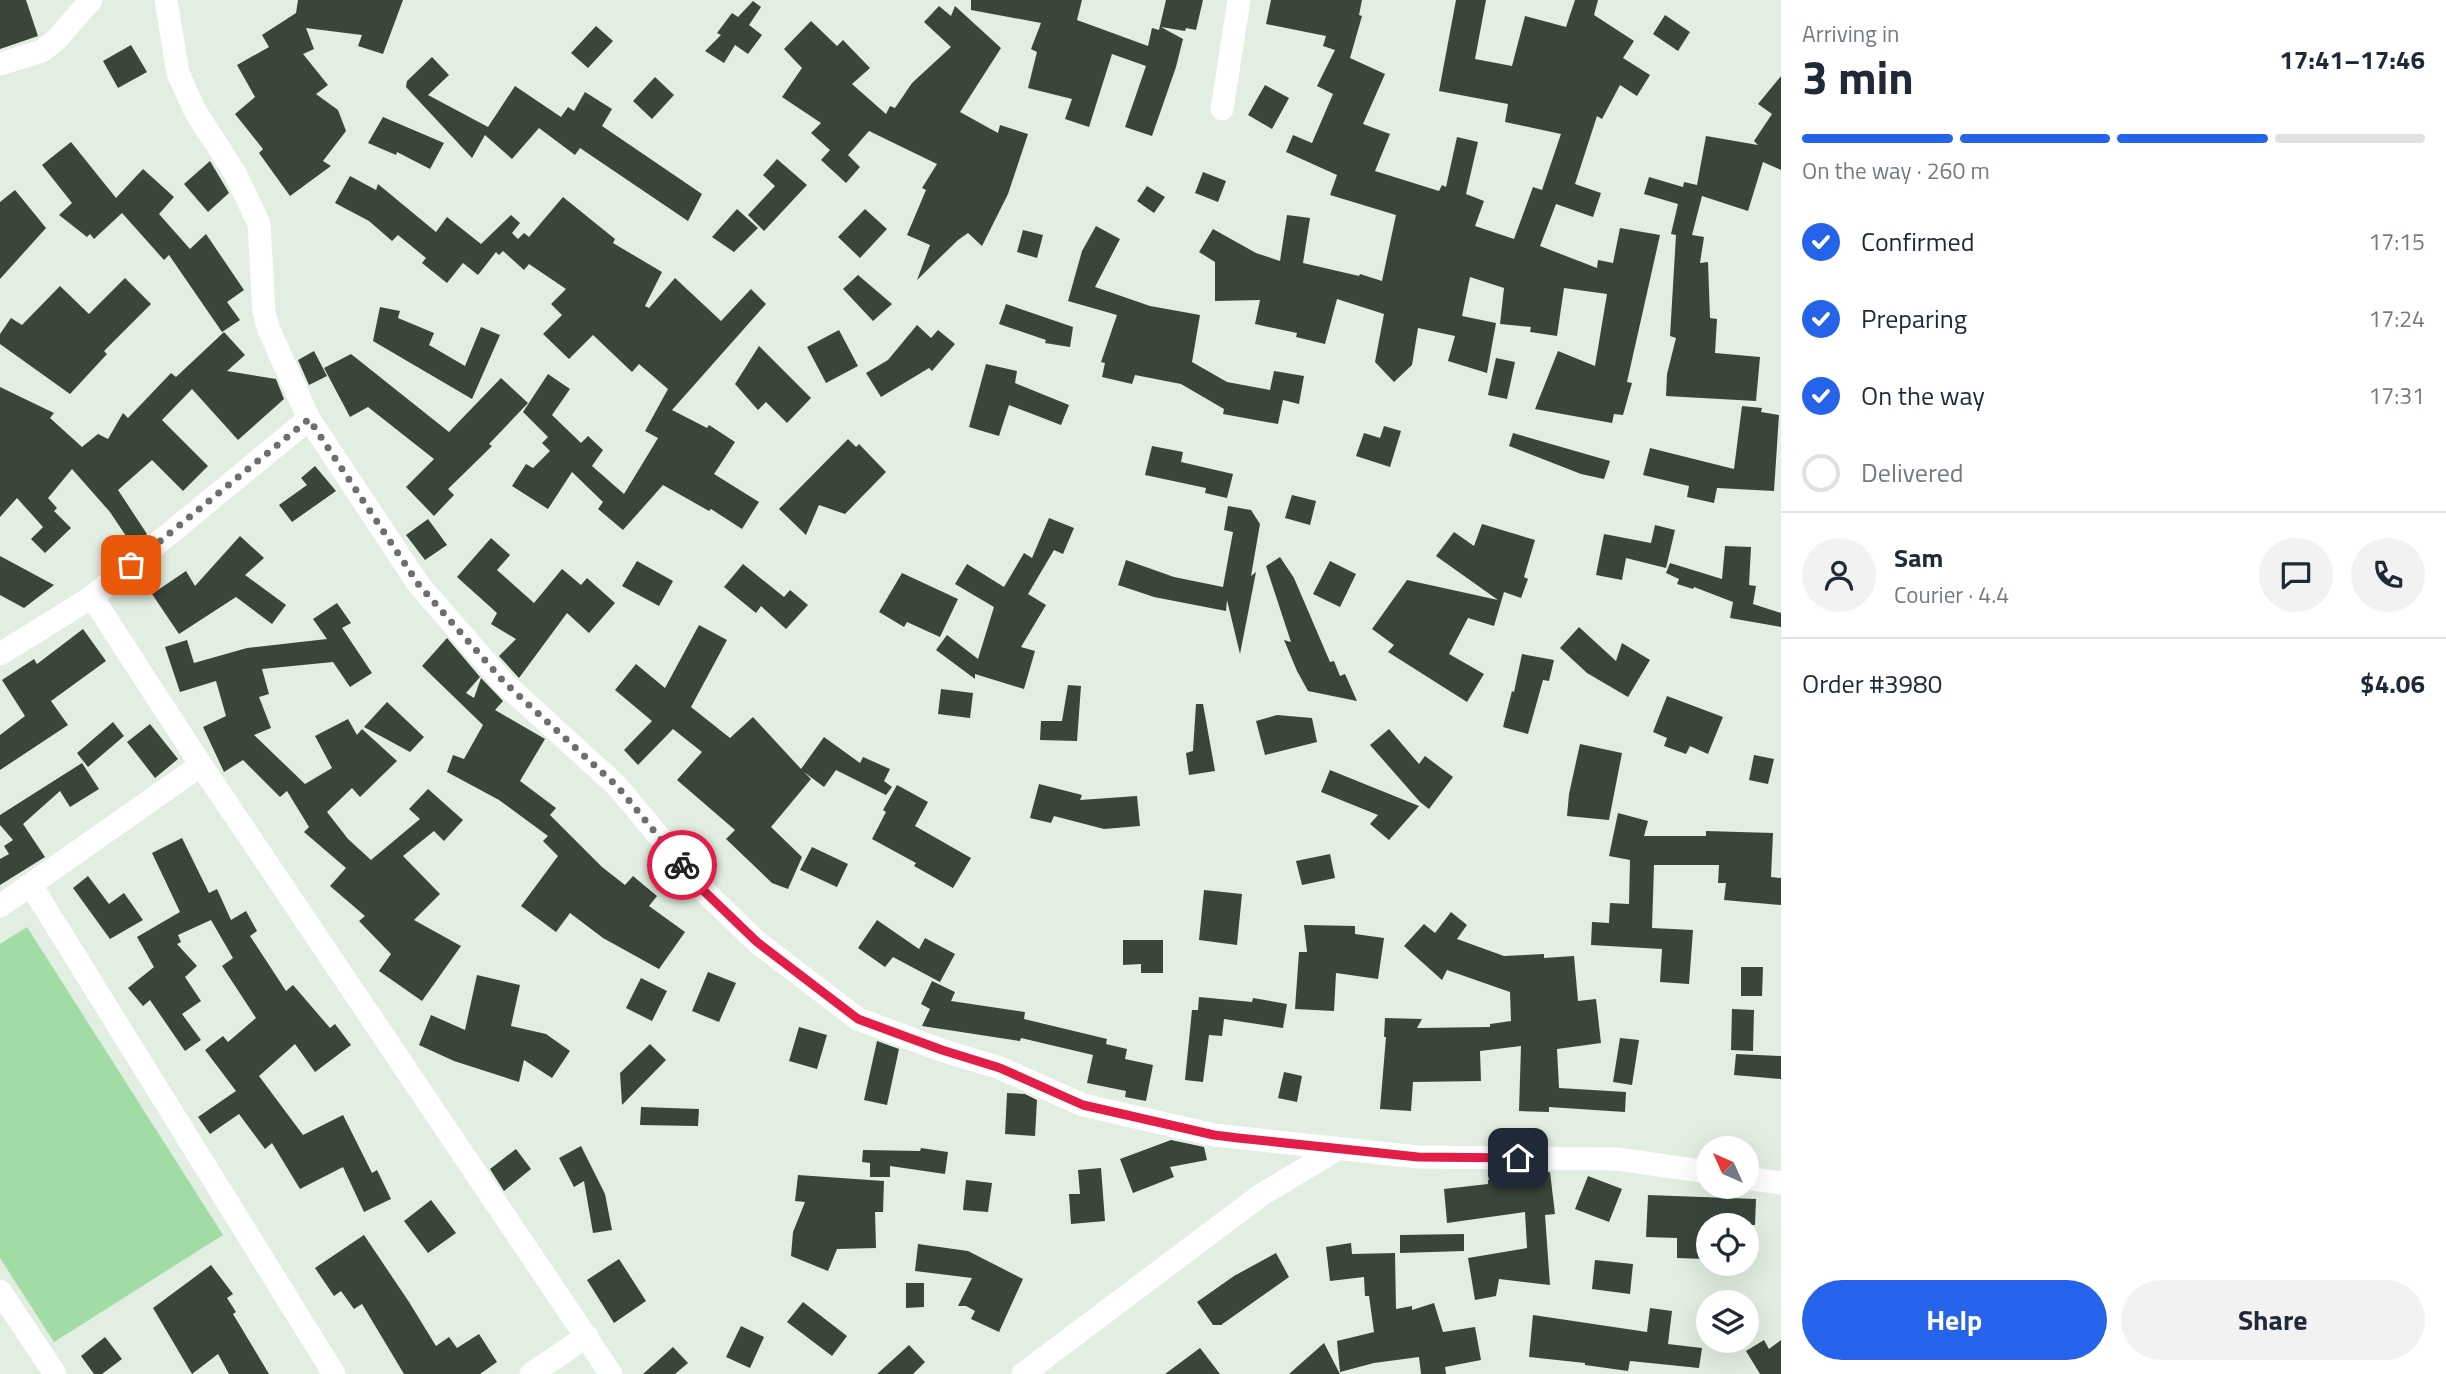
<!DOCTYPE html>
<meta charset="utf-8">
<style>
:root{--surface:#fff;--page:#f2f2f3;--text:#1f2937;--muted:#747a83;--line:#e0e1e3;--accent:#2563eb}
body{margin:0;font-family:"Titillium Web",sans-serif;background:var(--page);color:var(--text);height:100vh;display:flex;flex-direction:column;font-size:26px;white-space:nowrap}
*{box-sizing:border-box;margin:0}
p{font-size:23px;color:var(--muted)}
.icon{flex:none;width:38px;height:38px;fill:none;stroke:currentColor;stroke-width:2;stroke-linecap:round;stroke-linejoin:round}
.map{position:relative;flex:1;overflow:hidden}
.sheet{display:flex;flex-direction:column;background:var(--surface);width:665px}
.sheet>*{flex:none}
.needle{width:46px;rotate:315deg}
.buttons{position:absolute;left:1696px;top:1136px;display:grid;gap:14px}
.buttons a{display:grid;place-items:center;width:63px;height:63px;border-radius:50%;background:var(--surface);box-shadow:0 7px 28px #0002;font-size:35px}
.pin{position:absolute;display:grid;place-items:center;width:60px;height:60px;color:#fff;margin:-30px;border-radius:14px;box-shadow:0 4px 10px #0006}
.courier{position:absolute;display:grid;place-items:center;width:70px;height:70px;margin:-35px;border:5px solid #e11d48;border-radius:50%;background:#fff;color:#222;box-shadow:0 2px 9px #0007}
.summary em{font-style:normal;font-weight:700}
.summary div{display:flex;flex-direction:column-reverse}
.summary{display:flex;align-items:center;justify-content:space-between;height:119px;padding:0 21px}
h1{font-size:46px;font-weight:700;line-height:52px}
.bar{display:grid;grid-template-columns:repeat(4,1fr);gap:10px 7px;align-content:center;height:84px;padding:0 21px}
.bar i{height:9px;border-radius:5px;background:var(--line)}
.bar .active{background:var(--accent)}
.bar p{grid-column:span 4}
.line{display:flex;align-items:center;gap:18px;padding:0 21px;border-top:2px solid var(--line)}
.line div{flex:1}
.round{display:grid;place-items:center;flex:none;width:74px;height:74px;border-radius:37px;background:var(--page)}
ol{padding:0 21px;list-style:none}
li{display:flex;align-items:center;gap:21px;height:77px}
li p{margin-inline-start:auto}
li .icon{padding:7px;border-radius:50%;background:var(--accent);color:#fff;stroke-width:4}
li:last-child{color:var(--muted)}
li i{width:38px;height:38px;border:4px solid var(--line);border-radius:50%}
.button{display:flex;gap:14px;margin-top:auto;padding:14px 21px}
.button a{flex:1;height:80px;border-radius:42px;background:var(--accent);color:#fff;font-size:28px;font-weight:700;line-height:80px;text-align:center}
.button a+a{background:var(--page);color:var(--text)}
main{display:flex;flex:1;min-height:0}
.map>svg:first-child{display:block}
</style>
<main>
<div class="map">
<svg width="1781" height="1374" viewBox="0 0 1781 1374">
<rect width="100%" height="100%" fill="#e1eee1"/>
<path fill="#a2dca5" d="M27,927L223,1235L54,1342L0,1258V944Z"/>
<path fill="#3b463b" d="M0,0H26L38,36L0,49Z
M298,0H403L383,54L358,46L362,35L306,28L314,49L303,54L328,85L316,94L338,110L346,131L323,161L331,166L290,196L259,153L263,149L235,114L255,97L237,65L269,47L262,35L296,13Z
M971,0H1082L1077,20L1148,46L1152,28L1159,30L1166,0H1203L1196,30L1186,28L1185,31L1161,27L1183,39L1176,67L1152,136L1125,127L1146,66L1112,54L1089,127L1065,119L1072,99L1028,88L1037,52L1031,49L1041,23L971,10Z
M1271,0H1362L1359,15L1362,16L1350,58L1385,74L1363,124L1390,134L1375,171L1439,191L1442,185L1446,187L1457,137L1478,142L1466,194L1484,201L1475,226L1514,239L1533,187L1542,190L1561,134L1505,122L1508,104L1439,91L1456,0H1486L1475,59L1512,66L1525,16L1566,27L1575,0H1598L1594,15L1634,41L1623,58L1650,75L1637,96L1620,85L1602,119L1597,116L1575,184L1601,193L1593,217L1556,204L1540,246L1597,268L1598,260L1613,263L1620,228L1660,235L1627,382L1632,383L1623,415L1614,414L1612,423L1535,409L1558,351L1595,366L1607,294L1564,288L1557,336L1530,332L1531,327L1500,324L1504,288L1470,277L1462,316L1496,323L1487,373L1448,361L1455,336L1418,328L1412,365L1394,382L1375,362L1384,314L1337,299L1325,344L1296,337L1297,333L1255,324L1260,300L1215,301V262L1199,252L1213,229L1256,253L1280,261L1287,215L1310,218L1303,263L1359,276L1360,274L1382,281L1396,215L1330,195L1337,175L1286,152L1293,135L1312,143L1333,94L1317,86L1335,50L1323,46L1326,36L1266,24Z
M753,1L761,7L749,25L762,35L748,54L735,45L724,63L705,51L721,35L717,33L732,13L738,17Z
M939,6L951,16L955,6L1001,48L960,112L998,133L1000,125L1028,134L1008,194L982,246L968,233L958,240L917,280L930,245L907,235L926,190L922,188L937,164L869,131L848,155L860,167L846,183L821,160L830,150L811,133L821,123L782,97L802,68L784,49L811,21L837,46L843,40L870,68L852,84L886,114L890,106L895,108L912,83L951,47L924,22Z
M1665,15L1690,32L1678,51L1653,34Z
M596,26L613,41L588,68L571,53Z
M131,45L147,72L118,88L103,61Z
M432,57L449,75L428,95L488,127L515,86L561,117L568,107L574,111L585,92L612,109L602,126L702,194L688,221L580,148L575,155L539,128L512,159L485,135L472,158L406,87L407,81Z
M1781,76V170L1763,162L1748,211L1702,196L1692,235L1704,237L1700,263L1708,262L1710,318L1717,319L1715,353L1760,357L1756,401L1666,396L1667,374L1676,338L1670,336L1676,235L1671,234L1678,204L1644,194L1649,177L1683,187L1684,182L1697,185L1706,136L1758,145L1754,141L1772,114L1758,104Z
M655,77L674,95L652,119L633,101Z
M1265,85L1289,98L1272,129L1248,115Z
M383,117L444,143L430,169L397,152L396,155L368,143Z
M71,142L116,198L143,169L174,197L159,214L190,249L206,234L244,290L227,302L240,320L222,332L169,255L164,260L122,213L94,239L90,234L87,237L59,215L72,203L42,165Z
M777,159L807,185L764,231L748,215L775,186L763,175Z
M210,161L229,193L208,212L184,184Z
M1203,172L1226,181L1218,202L1195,193Z
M350,176L376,190L378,184L436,232L447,217L481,244L511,215L520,223L512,233L518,239L524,233L529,237L563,197L615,239L613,243L662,272L645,306L649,308L675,278L721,321L751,289L766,304L672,410L707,428L709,425L735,442L714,474L759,502L742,529L711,509L709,511L663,485L623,530L598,509L603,502L572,472L548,509L512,486L526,464L533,468L550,451L542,443L548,437L523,412L548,374L570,389L552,415L581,443L588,436L603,450L592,466L624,494L658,438L645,431L668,389L639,364L632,372L593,335L569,359L543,334L562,315L551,304L566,289L529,264L524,270L503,251L499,255L496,252L478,275L463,263L447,283L422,263L426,258L398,235L392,241L369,221L335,203Z
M1147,186L1165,197L1154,213L1137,201Z
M15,190L46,228L0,279V202Z
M737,209L758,228L734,252L712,237Z
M865,209L887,229L860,258L838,237Z
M1096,226L1120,239L1095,287L1150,306L1200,315L1192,362L1227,382L1270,390L1274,371L1304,376L1299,404L1283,400L1278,424L1223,414L1224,409L1181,384L1135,375L1132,384L1102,377L1105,363L1101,362L1117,315L1068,301L1082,251Z
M1023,230L1043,235L1037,258L1017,252Z
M858,275L892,304L873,321L843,289Z
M125,278L151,304L104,351L107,354L70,394L0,344V334L11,318L22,325L60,286L89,314Z
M1006,304L1073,327L1070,347L1045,343L1046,340L999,324Z
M380,307L400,311L398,318L434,333L429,345L465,366L481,327L500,335L472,399L373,341Z
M917,325L931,338L938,330L955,344L932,371L929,368L881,397L866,373L888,360Z
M839,330L858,366L826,383L807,347Z
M224,332L245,355L227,371L276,379L284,399L238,440L192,389L162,420L208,466L183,491L152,460L118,490L147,534L132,545L110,512L72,469L48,498L57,508L54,511L71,528L45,553L31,539L43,527L17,498L0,517V387L54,413L50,418L82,447L98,434L108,439L123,413L128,418L171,373L176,377Z
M759,346L811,398L787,423L766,402L758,410L735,384Z
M314,351L327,376L309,385L298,360Z
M351,354L449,432L501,378L528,403L489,444L492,446L448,489L454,495L434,516L406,487L434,459L368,407L350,417L324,368Z
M1496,358L1515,362L1507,399L1488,395Z
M986,364L1017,371L1015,383L1069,405L1061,425L1009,405L999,436L969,427Z
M1742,406L1762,408L1761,412L1779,415L1774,491L1717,488L1714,503L1687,497L1689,486L1643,475L1650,448L1734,469Z
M1384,426L1401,431L1390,467L1356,456L1364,433L1380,438Z
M1513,433L1610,461L1604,479L1581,474L1509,446Z
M848,439L856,447L859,444L886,472L845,514L819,505L806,535L779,509Z
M1152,446L1183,452L1181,462L1233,474L1227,498L1205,493L1206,488L1145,475Z
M315,466L336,491L292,522L279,505L307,485L301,478Z
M1292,495L1316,501L1310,525L1285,518Z
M1228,506L1251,510L1260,524L1251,576L1256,572L1240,654L1227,600L1226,611L1154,597L1118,585L1126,560L1174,577L1223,587L1233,532L1224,530Z
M1049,518L1074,528L1063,554L1054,550L1028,594L1046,605L1021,647L1035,651L1024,689L975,674V679L936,650L947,635L978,659L994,607L955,584L967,564L1004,587L1024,553L1032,558Z
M428,519L447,545L425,560L406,535Z
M1482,524L1535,540L1524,577L1528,579L1521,598L1504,592L1494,626L1468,618L1449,654L1484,674L1467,702L1388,652L1394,645L1372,629L1407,580L1498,600L1436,556L1454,532L1474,546Z
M1655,525L1675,530L1666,568L1626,558L1622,580L1596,575L1604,534L1651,543Z
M240,536L264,558L245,575L286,605L272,624L236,597L179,634L152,594L186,571L195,586Z
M491,538L510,555L497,570L534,603L562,569L581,585L587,578L615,603L589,633L567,613L519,678L499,656L516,639L491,624L497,613L457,577Z
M1725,546L1751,547L1749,585L1756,586L1753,604L1781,613V627L1730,618L1733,602L1694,587L1693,589L1677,584L1679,579L1666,573L1670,563L1722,579Z
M0,556L54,585L24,608L0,595Z
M1280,557L1294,578L1330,662L1334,661L1340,676L1345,674L1357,701L1308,691L1297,671L1284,640L1291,642L1266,566Z
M637,561L673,581L659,606L622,586Z
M1330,561L1356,574L1340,607L1313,594Z
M743,564L784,597L790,590L808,605L786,629L761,606L756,613L724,587Z
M902,573L958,599L940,637L907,622L904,627L879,612Z
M337,603L351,623L342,628L372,673L350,687L333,662L262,669L269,694L259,697L271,728L254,735L305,784L332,768L315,736L348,719L357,735L362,729L397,761L360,797L352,788L327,812L348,839L371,860L420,819L409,809L428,789L463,820L444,841L434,831L403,856L440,894L414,920L461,946L422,1001L379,971L391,954L359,921L365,916L330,886L346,868L304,832L309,827L287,791L280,797L243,760L224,772L203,727L226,716L216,681L180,692L165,647L187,640L194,663L247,648L327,639L313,619Z
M699,625L727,640L691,707L730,738L753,717L801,769L824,737L860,763L863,757L890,769L884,781L892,787L886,795L836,770L824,787L804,772L811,779L771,827L802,857L788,889L772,883L726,839L735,830L677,780L702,752L673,729L638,765L624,750L652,721L615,690L636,664L665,688Z
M1579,627L1616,661L1622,643L1650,660L1628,697L1587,673L1560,648Z
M83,629L106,661L51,701L68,725L0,770V735L25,716L2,680L34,659L37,664Z
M447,638L480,677L466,693L474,698L481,678L503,701L495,710L545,739L520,781L556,808L550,815L602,867L625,885L633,876L657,896L649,906L685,932L659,969L603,938L570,913L556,932L521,906L558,856L543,841L548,836L499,800L447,772L453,755L464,759L483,725L422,666Z
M1522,654L1554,660L1549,681L1543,680L1528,734L1503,727L1512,691L1514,692Z
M1068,685L1081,686L1077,741L1040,740L1041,721H1062Z
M941,689L973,693L970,718L938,714Z
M1667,696L1723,717L1708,754L1690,746L1686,754L1664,746L1667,738L1653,732Z
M387,702L424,737L410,752L364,727Z
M1196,704H1203L1215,771L1189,775L1186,753L1193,751Z
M1277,715L1312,718L1317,742L1265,755L1256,721Z
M113,722L124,736L88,767L77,753Z
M150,724L178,759L155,778L127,742Z
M1389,729L1419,764L1425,756L1453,777L1429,809L1420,802L1370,745Z
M1580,744L1622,753L1609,820L1567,816L1569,794Z
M1754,755L1774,759L1768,784L1749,780Z
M82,763L99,789L70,807L60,791L23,824L45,857L0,885V859L9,854L4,846L13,840L0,825V815Z
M1330,770L1419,806L1389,840L1370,824L1378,815L1321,792Z
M1039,784L1082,795L1080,800L1137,796L1140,826L1104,829L1054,816L1051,823L1030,818Z
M897,785L928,802L915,826L971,858L953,888L914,866L916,863L872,839L886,812L883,810Z
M1618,813L1648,821L1644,836H1706V831L1773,833L1771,877L1781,878V905L1724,900L1726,883H1718L1719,865H1654L1652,928L1693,930L1689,984L1660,982L1662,949L1591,945L1592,922L1609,923L1610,903L1629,904L1630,860L1609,856Z
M182,838L209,893L217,889L231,920L246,911L257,931L250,936L286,991L293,985L330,1028L335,1024L351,1045L315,1072L295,1044L259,1076L303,1135L343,1115L372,1173L377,1170L391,1199L364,1212L343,1167L300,1189L272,1143L265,1149L239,1114L210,1134L198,1117L236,1091L205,1050L223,1036L228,1042L256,1018L222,966L233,958L211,920L178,935L181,942L177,944L197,966L185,977L201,1001L182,1014L201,1040L185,1051L150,1000L143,1006L128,988L154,967L137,937L180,912L152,853Z
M812,847L848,864L837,887L800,870Z
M1330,854L1335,878L1302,885L1296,861Z
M88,876L109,904L124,893L143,920L110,939L73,888Z
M1204,890L1242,894L1237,945L1199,940Z
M1451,912L1467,925L1457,939L1504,956L1544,954V958L1574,956L1578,1001L1596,999L1601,1043L1557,1049L1559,1088L1626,1092L1625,1112L1549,1107V1112L1519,1111L1521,1046L1480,1051L1481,1081L1413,1082L1411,1111L1380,1109L1386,1037H1384L1385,1018L1422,1019L1417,1028L1490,1027V1024L1511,1021L1510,992L1447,970L1442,980L1404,946L1424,924L1435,933Z
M877,920L919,949L925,938L955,954L940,982L893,957L885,967L858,948Z
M1304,925L1355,926V934L1384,938L1378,979L1336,973L1334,1011L1295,1009L1299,952H1307Z
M1123,940H1163V973H1141V964L1123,965Z
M1741,967H1763L1762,996H1741Z
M708,972L736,983L719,1022L692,1011Z
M477,975L520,985L511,1026L546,1034L570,1051L552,1078L524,1060L519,1082L454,1061L419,1045L431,1015L465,1030Z
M641,978L667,991L652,1021L626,1008Z
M932,981L955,992L951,1001L1025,1012L1024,1019L1107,1039L1106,1044L1127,1049L1125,1059L1153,1065L1146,1101L1125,1097L1126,1091L1087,1083L1093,1055L1021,1038L1020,1041L922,1026L930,1009L921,1004Z
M1199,997L1252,1002L1253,998L1287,1004L1283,1028L1224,1019L1222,1036L1209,1035L1203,1082L1185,1080L1192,1010H1198Z
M1732,1009L1754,1010L1753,1051L1731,1050Z
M799,1027L827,1035L817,1069L789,1061Z
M1620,1038L1639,1040L1632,1085L1613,1082Z
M877,1041L899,1049L887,1105L864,1100Z
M650,1044L666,1060L622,1105L620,1073Z
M1736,1054L1781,1056V1079L1734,1075Z
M1284,1072L1302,1076L1297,1102L1278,1098Z
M1007,1093L1025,1094L1037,1100L1035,1136L1005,1134Z
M641,1107L699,1109L698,1126L640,1125Z
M1171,1140L1204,1147L1207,1160L1170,1167L1174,1177L1133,1193L1120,1159Z
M581,1146L605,1194L612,1230L593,1233L584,1181L574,1187L559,1158Z
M921,1148L948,1152L945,1174L890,1166V1177H870V1163L862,1162L863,1150L920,1151Z
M516,1149L531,1169L504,1191L490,1169Z
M1101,1168L1105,1221L1071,1224L1069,1194H1080L1078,1170Z
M1550,1172L1555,1214L1545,1215L1550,1285L1499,1279L1496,1296L1475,1300L1468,1258L1527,1248L1525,1212L1447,1223L1444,1189L1488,1184V1180L1522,1173Z
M798,1175L884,1181L883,1212H875L876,1248L837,1249L828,1271L791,1256L793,1232L805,1202L795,1201Z
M1588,1176L1622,1189L1609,1222L1575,1209Z
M966,1180L992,1183L988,1212L963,1210Z
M1648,1195L1756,1199L1755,1225H1707L1706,1259L1677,1258V1238L1646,1237Z
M431,1200L456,1233L428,1253L404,1221Z
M1464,1234V1251L1400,1253V1235Z
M364,1235L409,1302L436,1346L449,1337L457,1348L479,1334L497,1362L480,1374H404L362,1304L354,1309L341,1291L334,1296L315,1268Z
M1351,1243L1352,1254L1395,1253L1396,1309L1412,1306V1310L1434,1303L1443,1332L1475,1327L1481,1360L1445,1367L1446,1374H1421L1419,1357L1374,1363L1340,1372L1337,1341L1374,1332L1369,1296H1365L1364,1277L1330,1281L1326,1247Z
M918,1244L968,1251L1023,1279L999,1332L971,1319L975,1311L966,1306H958L972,1278L915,1271Z
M1276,1253L1289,1277L1221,1325H1213L1197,1302L1234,1276Z
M619,1259L646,1301L614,1323L587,1280Z
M1595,1260L1633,1264L1630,1294L1592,1289Z
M211,1265L233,1294L227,1298L236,1312L233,1314L269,1374H229L218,1354L192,1374L153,1308Z
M906,1283H924V1307L906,1308Z
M803,1302L847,1336L832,1356L787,1322Z
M1650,1308L1672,1311L1668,1344L1702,1348L1699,1368L1630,1361L1628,1371L1585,1365V1363L1529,1357L1533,1315L1647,1332Z
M741,1326L764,1337L750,1368L726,1357Z
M105,1337L122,1359L102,1374H94L81,1356Z
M1764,1340L1769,1349L1781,1340V1374H1760L1746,1351Z
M1324,1343L1340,1374H1289Z
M909,1345L925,1362L913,1374H877Z
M673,1347L688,1363L675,1374H643Z
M1200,1348L1220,1374H1165Z"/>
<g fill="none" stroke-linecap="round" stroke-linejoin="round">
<path stroke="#fff" stroke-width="23" d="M166,0L178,73L195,111L235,173L259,224L264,313L269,330L309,419L419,585L504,683L617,786L705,892L757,942L858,1019L941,1050L1000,1068L1083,1105L1214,1135L1418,1157L1617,1159L1708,1172
M0,64L42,51L56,40L91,0
M1222,109L1239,0
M92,597L201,765L611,1374
M0,654L92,597L309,419
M31,885L334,1374
M0,906L201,765
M1746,1178L1781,1183
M0,1291L55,1374
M531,1374L587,1336
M1023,1374L1261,1195L1336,1150"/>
</g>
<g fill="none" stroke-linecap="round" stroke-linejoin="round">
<path stroke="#697169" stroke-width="7" stroke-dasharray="0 12.6" d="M131,565L309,419L419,585L504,682L617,786L682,865"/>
<path stroke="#e11d48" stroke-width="9" d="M682,865L705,892L757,942L858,1019L942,1050L1000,1068L1083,1105L1214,1135L1238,1138L1418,1157L1518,1158"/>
</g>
</svg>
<div class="buttons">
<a><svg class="needle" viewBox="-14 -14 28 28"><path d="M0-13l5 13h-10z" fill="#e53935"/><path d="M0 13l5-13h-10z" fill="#747a83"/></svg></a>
<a><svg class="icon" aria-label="locate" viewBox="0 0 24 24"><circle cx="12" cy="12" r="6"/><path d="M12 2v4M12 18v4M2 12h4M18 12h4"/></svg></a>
<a><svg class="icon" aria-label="layers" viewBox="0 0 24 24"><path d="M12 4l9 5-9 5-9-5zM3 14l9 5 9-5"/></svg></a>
</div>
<div class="pin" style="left:131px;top:565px;background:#ea580c"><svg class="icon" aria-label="bag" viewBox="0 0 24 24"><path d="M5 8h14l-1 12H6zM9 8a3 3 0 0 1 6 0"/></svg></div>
<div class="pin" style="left:1518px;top:1158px;background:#1f2937"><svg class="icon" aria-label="home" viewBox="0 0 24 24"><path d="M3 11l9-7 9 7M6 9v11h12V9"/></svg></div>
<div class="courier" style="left:682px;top:865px"><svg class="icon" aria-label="bike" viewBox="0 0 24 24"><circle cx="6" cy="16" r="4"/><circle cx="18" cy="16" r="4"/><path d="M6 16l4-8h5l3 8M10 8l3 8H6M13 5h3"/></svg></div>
</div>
<section class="sheet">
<div class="summary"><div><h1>3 min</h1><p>Arriving in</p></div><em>17:41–17:46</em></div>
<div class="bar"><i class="active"></i><i class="active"></i><i class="active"></i><i></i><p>On the way · 260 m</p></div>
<ol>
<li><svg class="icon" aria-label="check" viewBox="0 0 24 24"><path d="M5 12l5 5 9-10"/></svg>Confirmed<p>17:15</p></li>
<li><svg class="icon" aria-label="check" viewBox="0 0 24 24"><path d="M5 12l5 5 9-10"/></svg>Preparing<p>17:24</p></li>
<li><svg class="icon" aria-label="check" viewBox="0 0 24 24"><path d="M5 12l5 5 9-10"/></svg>On the way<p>17:31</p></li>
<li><i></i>Delivered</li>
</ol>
<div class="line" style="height:126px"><a class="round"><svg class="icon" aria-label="person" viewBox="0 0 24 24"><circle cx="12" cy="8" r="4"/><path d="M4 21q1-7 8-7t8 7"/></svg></a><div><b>Sam</b><p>Courier · 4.4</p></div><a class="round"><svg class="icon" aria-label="chat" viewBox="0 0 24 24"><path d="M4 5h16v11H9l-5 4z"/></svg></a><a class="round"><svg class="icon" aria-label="phone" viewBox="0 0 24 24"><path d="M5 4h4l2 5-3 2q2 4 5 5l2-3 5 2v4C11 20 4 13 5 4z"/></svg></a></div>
<div class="line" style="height:91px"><div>Order #3980</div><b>$4.06</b></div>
<div class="button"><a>Help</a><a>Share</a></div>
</section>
</main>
